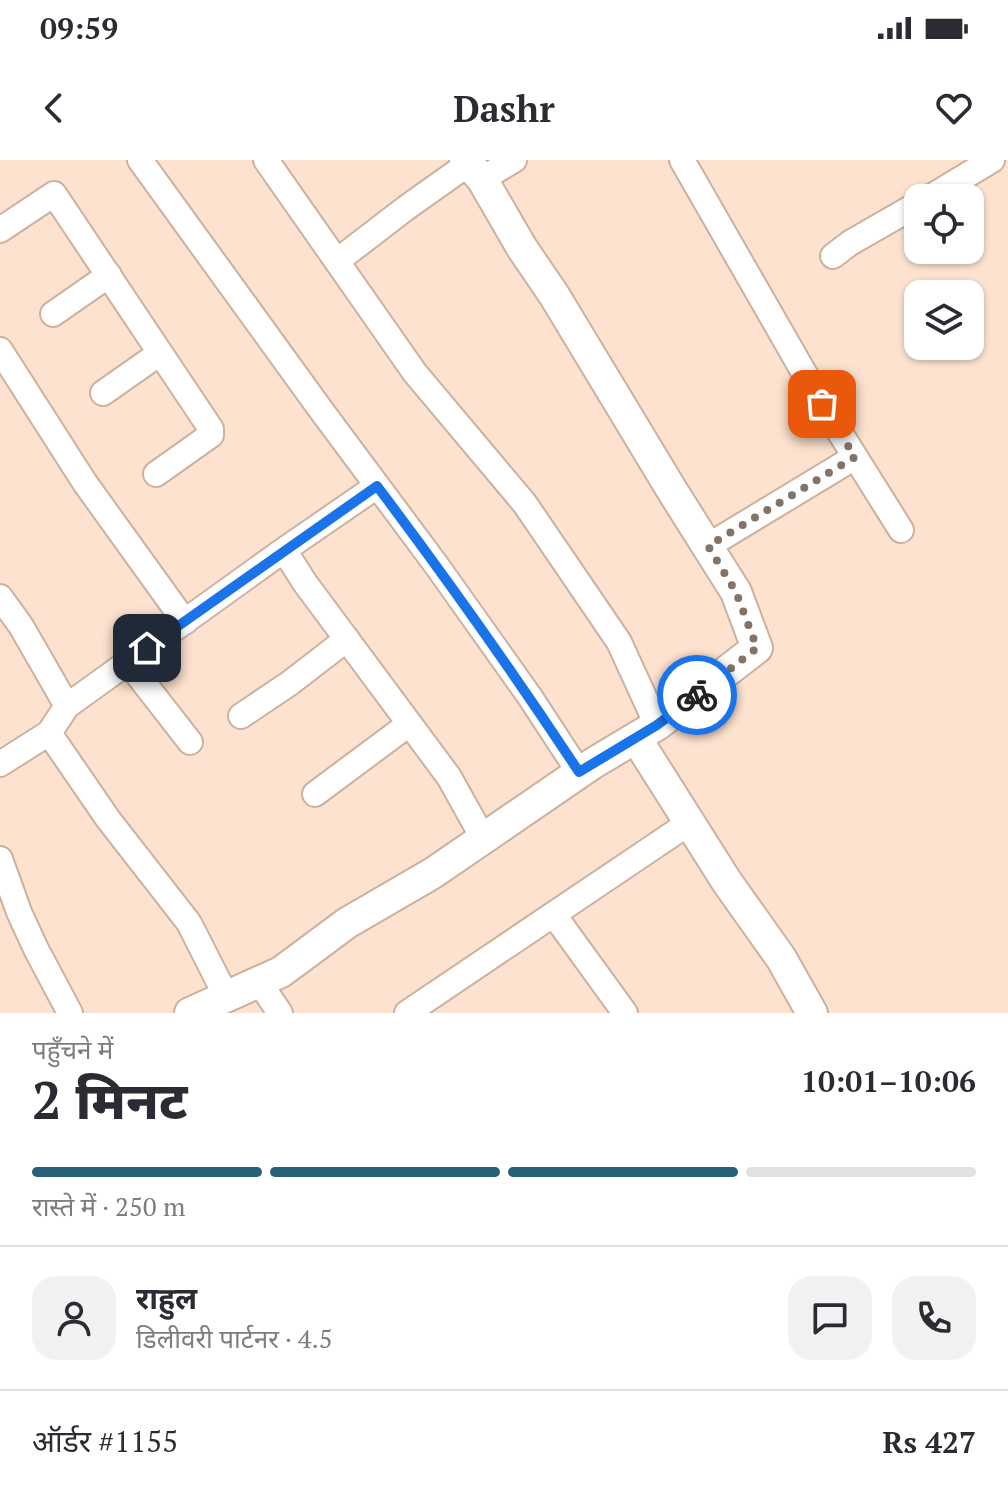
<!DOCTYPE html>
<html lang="hi">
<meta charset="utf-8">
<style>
:root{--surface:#fff;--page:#f2f2f3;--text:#2b2b33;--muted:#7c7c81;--line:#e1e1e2;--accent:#27617a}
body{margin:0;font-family:"PT Serif","Noto Sans Devanagari",serif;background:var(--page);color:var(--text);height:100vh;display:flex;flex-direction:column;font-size:30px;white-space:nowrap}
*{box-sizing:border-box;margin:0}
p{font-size:26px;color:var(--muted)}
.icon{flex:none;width:44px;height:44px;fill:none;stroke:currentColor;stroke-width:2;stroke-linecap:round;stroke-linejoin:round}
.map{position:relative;height:853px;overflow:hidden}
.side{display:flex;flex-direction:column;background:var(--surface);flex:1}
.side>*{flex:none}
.tools{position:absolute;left:904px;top:24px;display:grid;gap:16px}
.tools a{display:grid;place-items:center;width:80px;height:80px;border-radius:16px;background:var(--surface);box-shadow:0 2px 6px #0004;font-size:40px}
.pin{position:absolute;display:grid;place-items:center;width:68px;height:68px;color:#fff;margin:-34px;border-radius:16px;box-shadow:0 4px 12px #0006}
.courier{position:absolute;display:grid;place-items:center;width:80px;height:80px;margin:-40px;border:6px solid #1a73e8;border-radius:50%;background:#fff;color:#222;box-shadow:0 2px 10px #0007}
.overview em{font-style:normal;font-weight:800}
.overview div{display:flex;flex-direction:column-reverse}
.overview{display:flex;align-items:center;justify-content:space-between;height:136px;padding:0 32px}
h1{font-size:52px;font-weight:800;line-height:60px}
.bar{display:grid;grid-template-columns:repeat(4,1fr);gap:12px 8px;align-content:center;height:96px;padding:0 32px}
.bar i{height:10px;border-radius:6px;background:var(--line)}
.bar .on{background:var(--accent)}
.bar p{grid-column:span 4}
.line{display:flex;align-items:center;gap:20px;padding:0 32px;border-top:2px solid var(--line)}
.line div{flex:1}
.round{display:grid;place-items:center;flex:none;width:84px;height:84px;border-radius:24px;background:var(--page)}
.status{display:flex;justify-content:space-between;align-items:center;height:56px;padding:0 40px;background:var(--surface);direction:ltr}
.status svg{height:22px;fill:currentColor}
header{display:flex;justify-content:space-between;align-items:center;height:104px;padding:0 32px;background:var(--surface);font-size:36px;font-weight:800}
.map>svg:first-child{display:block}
</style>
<div class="status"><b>09:59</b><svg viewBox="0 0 49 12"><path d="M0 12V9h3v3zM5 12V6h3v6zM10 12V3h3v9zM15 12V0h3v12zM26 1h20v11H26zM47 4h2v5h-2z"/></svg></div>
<header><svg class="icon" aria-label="back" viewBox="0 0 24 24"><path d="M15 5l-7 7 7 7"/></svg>Dashr<svg class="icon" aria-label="heart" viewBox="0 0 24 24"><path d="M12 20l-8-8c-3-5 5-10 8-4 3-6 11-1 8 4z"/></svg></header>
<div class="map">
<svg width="1008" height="853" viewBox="0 0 1008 853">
<rect width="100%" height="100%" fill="#fde2cf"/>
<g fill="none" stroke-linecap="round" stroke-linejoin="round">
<g stroke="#cbb19e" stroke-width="28">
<path id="minor" d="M140,0L321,250L437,406L530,537L579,612
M266,0L415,213L525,344L619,482L657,565
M682,0L822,244L901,370
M482,19L514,0
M929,38L992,0
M0,70L54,34L211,269V275L156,314
M833,96L850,83L918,44
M337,101L406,48L468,4
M53,154L109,115
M0,190L85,323L185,462
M103,233L160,193
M708,386L855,297
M284,390L305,423L449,617L483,678
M0,437L21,466L67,546L49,573L108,659L189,763L226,836
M127,501L190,582
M67,546L284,390L377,326
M241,556L290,523L347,479
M0,604L49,573
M315,634L409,564
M0,699L19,752L36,789L70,853
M554,755L625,853
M259,822L280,853
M407,853L689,663"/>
</g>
<g stroke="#cbb19e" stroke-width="34">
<path id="tertiary" d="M636,578L727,722L781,798L812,853
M190,853L281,812L347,763L433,713L592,604L657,565L757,488L736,432L673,332L554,135L522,88L482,19L465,0"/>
</g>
<use href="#minor" stroke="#fff" stroke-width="24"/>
<use href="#tertiary" stroke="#fff" stroke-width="30"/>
</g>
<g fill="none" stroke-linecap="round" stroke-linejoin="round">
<path stroke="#847468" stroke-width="8" stroke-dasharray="0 14.4" d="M697,535L757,488L736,432L708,386L855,297L822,244"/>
<path stroke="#1a73e8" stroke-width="10" d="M147,488L377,326C447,419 515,515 579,612L657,565L697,535"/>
</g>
</svg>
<div class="tools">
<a><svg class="icon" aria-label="locate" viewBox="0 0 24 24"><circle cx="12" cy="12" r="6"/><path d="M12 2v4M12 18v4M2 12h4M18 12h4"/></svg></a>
<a><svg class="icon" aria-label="layers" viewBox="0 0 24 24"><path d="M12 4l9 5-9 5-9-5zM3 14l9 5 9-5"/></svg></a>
</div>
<div class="pin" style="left:822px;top:244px;background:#ea580c"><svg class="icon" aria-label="bag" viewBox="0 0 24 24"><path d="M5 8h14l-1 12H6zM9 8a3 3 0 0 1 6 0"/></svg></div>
<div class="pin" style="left:147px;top:488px;background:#1f2937"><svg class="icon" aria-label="home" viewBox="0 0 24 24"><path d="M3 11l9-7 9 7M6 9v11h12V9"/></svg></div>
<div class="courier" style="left:697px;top:535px"><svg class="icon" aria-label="bike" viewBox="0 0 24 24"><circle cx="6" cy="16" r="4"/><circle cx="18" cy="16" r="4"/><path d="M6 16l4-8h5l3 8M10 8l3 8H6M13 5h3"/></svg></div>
</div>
<section class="side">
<div class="overview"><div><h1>2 मिनट</h1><p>पहुँचने में</p></div><em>10:01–10:06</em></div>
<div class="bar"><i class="on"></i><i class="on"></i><i class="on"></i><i></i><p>रास्ते में · 250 m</p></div>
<div class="line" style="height:144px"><a class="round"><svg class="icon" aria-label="person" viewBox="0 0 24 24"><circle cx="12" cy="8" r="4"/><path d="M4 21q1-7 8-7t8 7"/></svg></a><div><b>राहुल</b><p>डिलीवरी पार्टनर · 4.5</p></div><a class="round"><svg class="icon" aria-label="chat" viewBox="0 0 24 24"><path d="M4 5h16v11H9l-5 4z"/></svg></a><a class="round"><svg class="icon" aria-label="phone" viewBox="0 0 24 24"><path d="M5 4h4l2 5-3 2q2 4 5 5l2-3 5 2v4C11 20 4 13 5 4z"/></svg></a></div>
<div class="line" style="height:104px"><div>ऑर्डर #1155</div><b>Rs 427</b></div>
</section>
